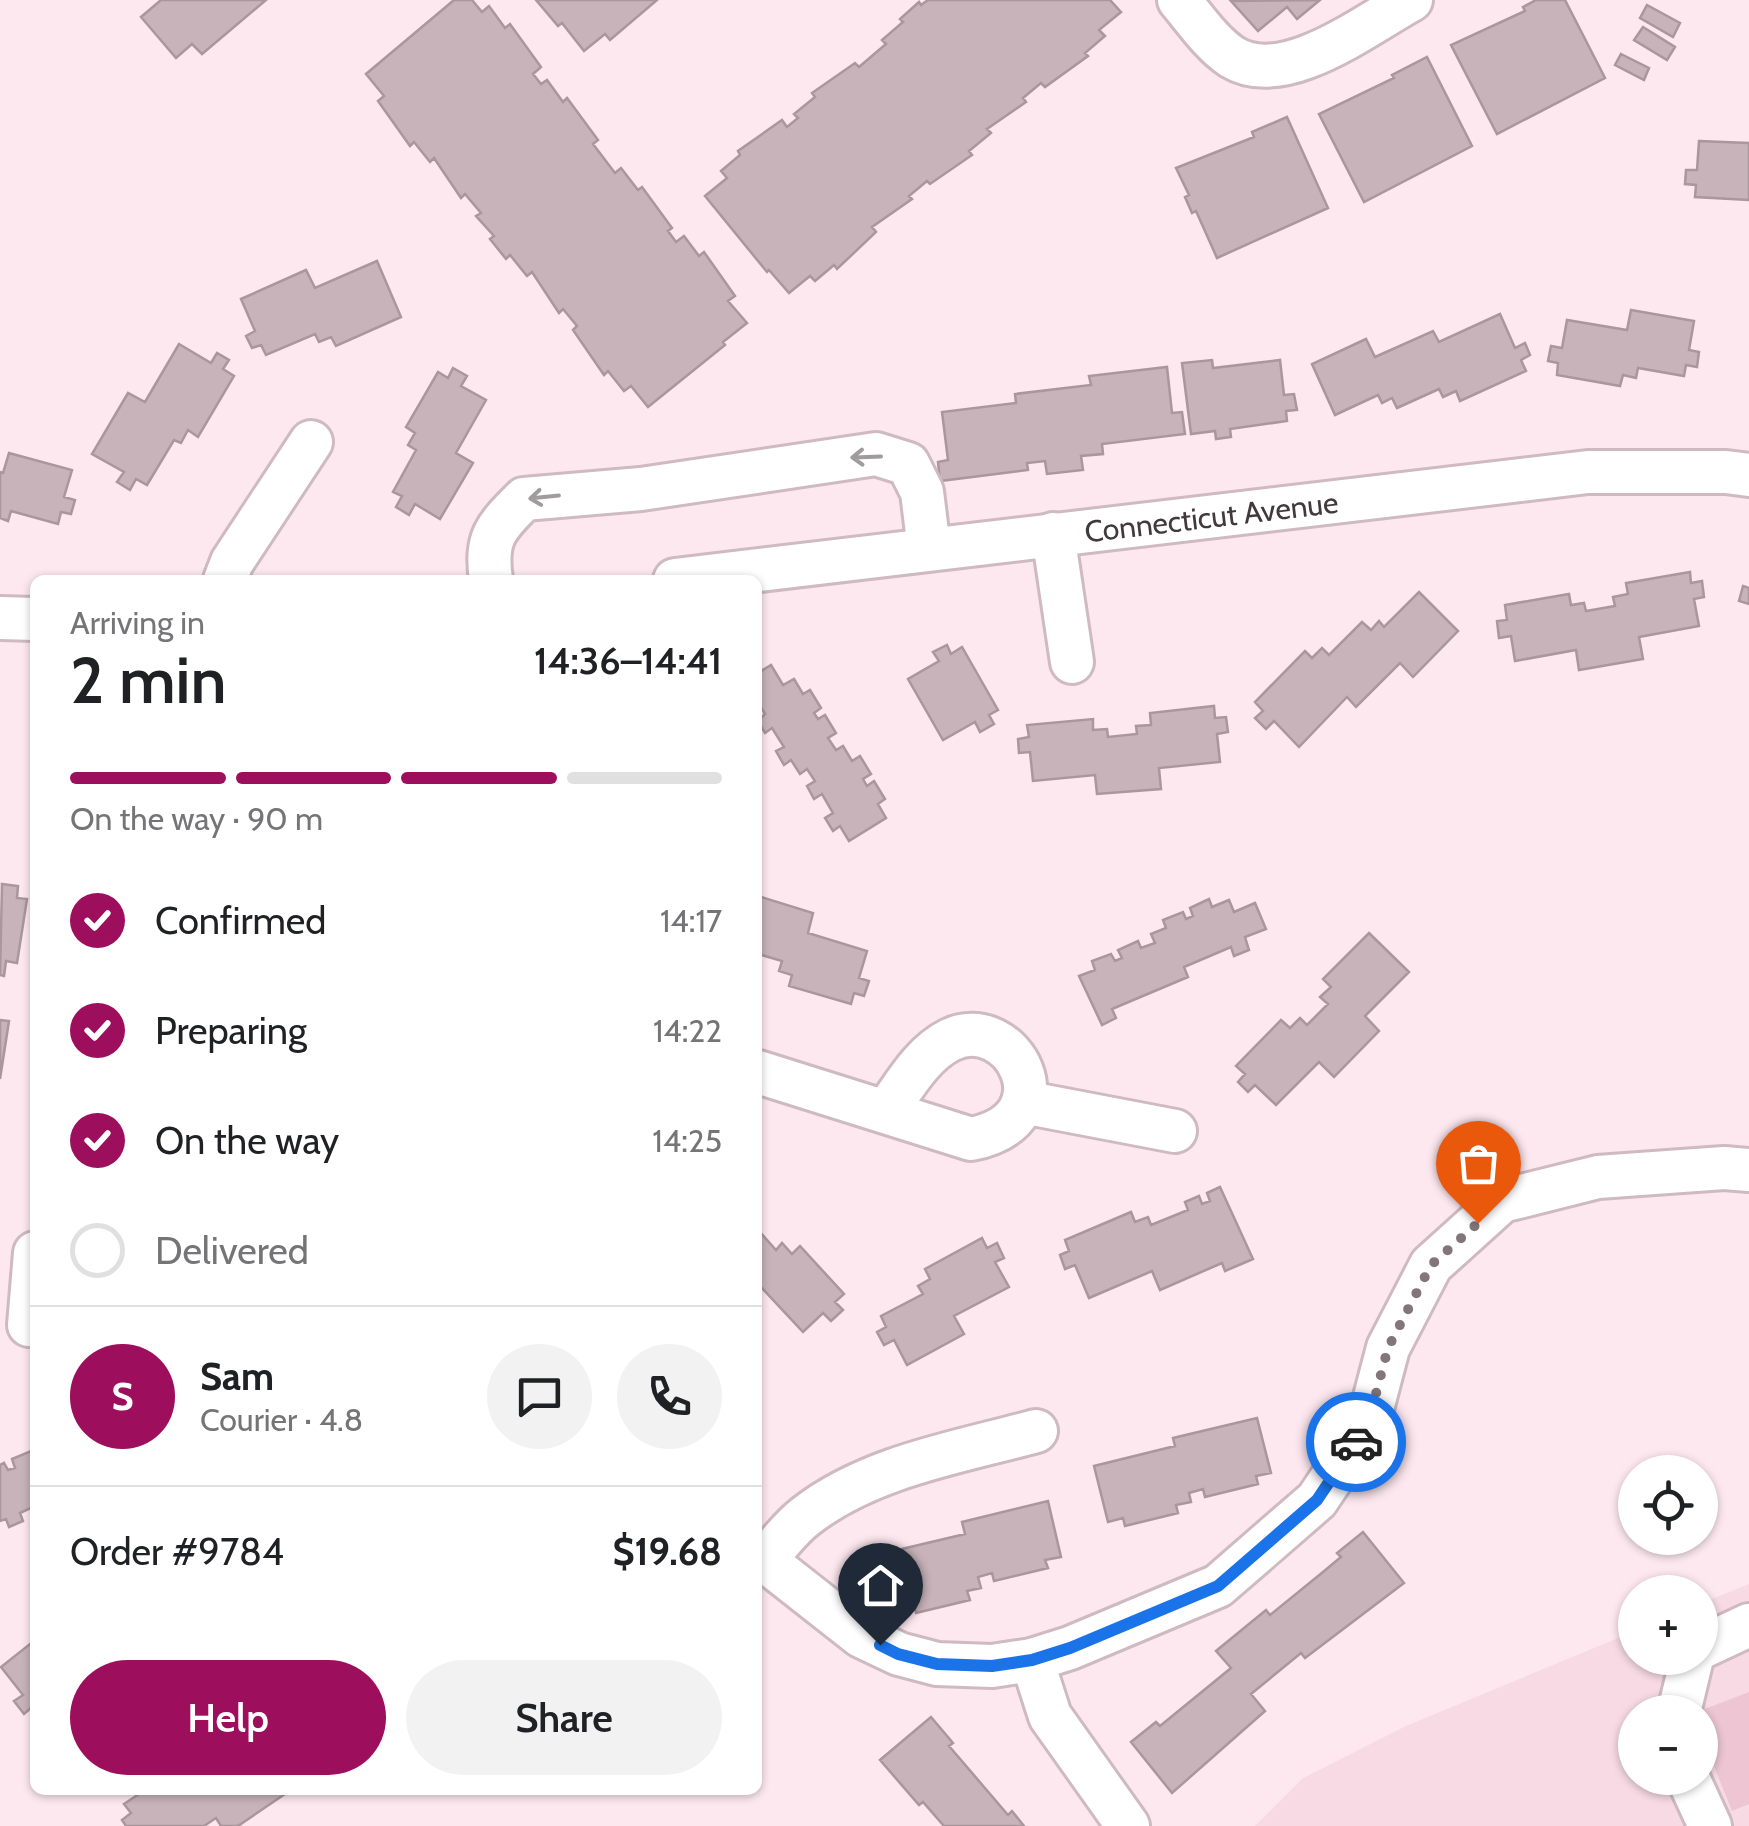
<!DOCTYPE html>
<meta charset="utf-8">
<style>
:root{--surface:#fff;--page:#f2f2f2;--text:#202124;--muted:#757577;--line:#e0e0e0;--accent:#9d0f5d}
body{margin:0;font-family:Cabin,sans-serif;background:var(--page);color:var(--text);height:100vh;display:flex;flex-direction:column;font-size:38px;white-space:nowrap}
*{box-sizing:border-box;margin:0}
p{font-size:32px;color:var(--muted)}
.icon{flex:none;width:55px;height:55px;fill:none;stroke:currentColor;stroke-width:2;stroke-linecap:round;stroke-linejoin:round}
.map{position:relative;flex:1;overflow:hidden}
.side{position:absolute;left:30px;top:575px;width:732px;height:1220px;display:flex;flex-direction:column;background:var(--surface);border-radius:15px;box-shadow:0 2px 8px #0004}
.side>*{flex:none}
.controls{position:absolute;left:1618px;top:1455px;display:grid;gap:20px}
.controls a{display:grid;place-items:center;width:100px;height:100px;border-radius:50%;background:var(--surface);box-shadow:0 2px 8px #0004;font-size:50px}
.pin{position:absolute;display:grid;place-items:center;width:85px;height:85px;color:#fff;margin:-102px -42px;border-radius:50% 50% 50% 0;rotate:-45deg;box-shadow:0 0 10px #0007}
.pin .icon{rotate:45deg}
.courier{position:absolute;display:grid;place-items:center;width:100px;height:100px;margin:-50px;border:8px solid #1a73e8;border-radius:50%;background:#fff;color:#222;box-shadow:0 2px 12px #0007}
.headline em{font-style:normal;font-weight:600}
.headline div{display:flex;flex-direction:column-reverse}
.headline{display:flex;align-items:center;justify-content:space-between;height:170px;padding:0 40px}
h1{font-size:65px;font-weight:600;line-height:75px}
.bar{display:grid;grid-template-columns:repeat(4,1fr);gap:15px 10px;align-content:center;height:120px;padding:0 40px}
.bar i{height:12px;border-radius:8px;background:var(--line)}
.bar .active{background:var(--accent)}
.bar p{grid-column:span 4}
.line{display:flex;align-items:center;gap:25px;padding:0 40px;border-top:2px solid var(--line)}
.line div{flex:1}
.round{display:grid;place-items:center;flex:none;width:105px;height:105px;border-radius:52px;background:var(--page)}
ol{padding:0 40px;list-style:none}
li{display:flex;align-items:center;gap:30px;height:110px}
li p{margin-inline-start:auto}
li .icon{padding:10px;border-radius:50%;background:var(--accent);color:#fff;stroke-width:4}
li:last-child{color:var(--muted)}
li i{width:55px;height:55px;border:5px solid var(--line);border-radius:50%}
.cta{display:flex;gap:20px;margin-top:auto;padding:20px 40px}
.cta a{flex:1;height:115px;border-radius:60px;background:var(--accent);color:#fff;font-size:40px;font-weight:600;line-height:115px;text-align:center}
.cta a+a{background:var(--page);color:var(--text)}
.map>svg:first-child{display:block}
</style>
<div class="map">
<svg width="1749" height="1826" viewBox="0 0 1749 1826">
<rect width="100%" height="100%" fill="#fde8ef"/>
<path fill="#f7dae4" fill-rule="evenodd" d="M1749,1584V1826H1255L1303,1778L1406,1726L1635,1631V1658H1700V1604ZM1635,1712H1700V1778H1635Z"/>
<path fill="#edc5d3" d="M1749,1692V1804L1732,1811L1700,1731V1712H1697Z"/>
<path fill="#c7b3b9" stroke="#aa969d" stroke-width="2.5" d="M161,0H266L202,54L192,44L176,58L141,17Z
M454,0H472L482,12L489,6L505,28L510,24L541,67L533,74L541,84L547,80L563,102L567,98L598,140L593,144L615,173L621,168L638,190L642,187L672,228L668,231L676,242L684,236L699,256L704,252L735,296L728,301L747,323L723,342L725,345L648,407L631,386L624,391L608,371L604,375L573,330L577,326L563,309L559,313L532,272L527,276L510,255L506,259L490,239L494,236L476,216L481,213L465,194L461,198L434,158L430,162L414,142L410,146L378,101L384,96L366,74Z
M536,0H657L610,40L605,34L584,51L562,23L558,26Z
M928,0H1110L1121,12L1099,30L1105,36L1085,53L1088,56L1045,87L1041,83L1023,98L1026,102L987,129L991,133L969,151L972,155L930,184L927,181L909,196L912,199L872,227L876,232L837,269L834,265L815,281L810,276L789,293L769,270L767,272L705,196L727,178L721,171L740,155L738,151L782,120L787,127L798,118L794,114L815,97L812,93L855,63L859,67L886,44L882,40L903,22L900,19L919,2L921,5Z
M1320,0L1297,19L1287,7L1258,31L1231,1Z
M1536,0H1565L1605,78L1497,134L1451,45L1525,11L1523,7Z
M1647,5L1680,23L1673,37L1640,18Z
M1643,27L1675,47L1667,60L1634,40Z
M1621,54L1649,68L1644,80L1615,65Z
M1427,57L1472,146L1364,202L1319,114L1394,78L1392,75Z
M1287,117L1328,208L1217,258L1196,211L1192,213L1185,197L1189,195L1176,168L1254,137L1252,132Z
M1699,141L1749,143V200L1695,197L1696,185L1685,184L1686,170H1697Z
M377,261L401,317L336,346L331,337L319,342L315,334L266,355L261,345L252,348L246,336L255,331L241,299L306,270L315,288Z
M1631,310L1694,321L1689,350L1699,352L1697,367L1686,365L1684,376L1638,368L1636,378L1623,375L1620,386L1557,375L1558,363L1548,361L1551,346L1562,348L1567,320L1627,330Z
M1500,314L1515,348L1525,343L1530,355L1521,360L1526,371L1460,401L1456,391L1443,397L1439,389L1397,408L1392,398L1382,403L1378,395L1335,415L1312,364L1366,339L1375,357L1433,331L1439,342Z
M179,344L211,363L217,353L229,360L223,369L234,376L198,437L188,430L181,443L174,440L147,485L136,479L130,490L117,482L124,472L92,454L128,393L145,402Z
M1212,360L1213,368L1280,360L1284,395L1294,394L1297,410L1286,411L1287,421L1230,429L1231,437L1216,439L1215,431L1191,434L1182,363Z
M1167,367L1172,413L1182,412L1185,434L1102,444L1103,454L1081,456L1083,470L1047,474L1045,461L1027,463L1028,470L940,481L938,462L948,460L942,412L1016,403L1015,394L1091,385L1089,376Z
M453,368L467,376L461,386L486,400L456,453L473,463L440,519L415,504L409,515L396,507L402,496L393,492L416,450L408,445L415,433L406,427L438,372L448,378Z
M9,453L72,470L64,497L75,500L71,514L61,512L58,524L11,511L8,521L0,518V472L3,473Z
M1690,572L1691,583L1702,581L1704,597L1694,599L1699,626L1639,637L1643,659L1579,670L1576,650L1515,661L1511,636L1499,638L1497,621L1507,620L1505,605L1569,594L1571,605L1584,603L1586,611L1615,606L1613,597L1628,594L1626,583Z
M1743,586L1749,588V604L1739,601Z
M1419,592L1458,631L1413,677L1400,663L1356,707L1347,697L1299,747L1274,721L1266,729L1255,718L1263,711L1255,702L1305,651L1312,658L1322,648L1329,655L1362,622L1371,630L1379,621L1384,627Z
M947,645L951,654L962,647L998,710L989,715L994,724L980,732L975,722L943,740L908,679L939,661L933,652Z
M771,665L783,685L794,679L803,694L810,690L821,708L814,713L818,719L825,715L836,733L828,738L836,750L843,746L852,761L860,756L871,774L863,779L867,786L874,781L885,799L878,804L886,818L849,841L840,826L833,831L825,818L833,813L822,794L814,799L807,786L815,781L807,769L800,774L791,760L784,765L776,751L784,747L772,728L765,733L758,721L765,714L758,702V673Z
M1214,706L1215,718L1226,717L1228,732L1217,734L1220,762L1159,768L1161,789L1097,794L1095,775L1033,781L1030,752L1019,753L1018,739L1029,737L1027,725L1093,719V730L1107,729L1108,737L1137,734L1136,726L1151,725L1150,713Z
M2,884L18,886L17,898L27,899L17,963L6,961L4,976L0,975Z
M758,896L813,913L808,933L867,951L859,978L869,981L864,996L854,993L851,1004L789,986L792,975L779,971L782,961L758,954Z
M1209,899L1212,907L1229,900L1234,912L1255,903L1266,929L1245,937L1249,950L1234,956L1231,947L1184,967L1188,977L1112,1009L1116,1018L1102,1025L1079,976L1095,970L1092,961L1111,954L1115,961L1122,958L1118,950L1138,941L1141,948L1155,943L1151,934L1166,928L1163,920L1183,912L1186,919L1193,916L1190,908Z
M1369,933L1409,972L1365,1016L1379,1031L1334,1077L1319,1062L1276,1105L1255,1085L1248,1092L1238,1082L1245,1074L1236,1066L1281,1020L1290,1028L1300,1018L1307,1025L1328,1004L1320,997L1331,987L1323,979Z
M0,1020L9,1021L0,1079Z
M1220,1187L1253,1259L1225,1271L1222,1263L1160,1290L1152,1271L1089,1298L1075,1265L1065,1269L1060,1255L1069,1251L1065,1240L1131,1212L1135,1222L1148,1217L1151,1225L1188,1210L1185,1202L1199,1196L1202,1204L1210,1201L1207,1193Z
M758,1230L776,1250L782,1243L792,1254L800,1246L844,1294L835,1302L843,1310L831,1321L823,1313L803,1332L761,1287L758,1290Z
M982,1238L987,1248L997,1243L1004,1258L995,1262L1009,1287L954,1316L964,1334L907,1365L894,1340L884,1345L877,1332L886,1327L881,1316L923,1294L918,1286L930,1279L925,1269Z
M1257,1418L1271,1473L1256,1476L1258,1484L1205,1497L1203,1489L1189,1493L1191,1502L1176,1505L1178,1513L1125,1526L1123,1518L1108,1522L1094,1466L1175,1446L1173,1438Z
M31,1451L35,1458V1506L20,1513L23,1521L9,1527L6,1519L0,1521V1465L4,1463L8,1470L15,1468L12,1459Z
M1048,1501L1061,1557L1045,1560L1048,1568L994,1581L992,1573L978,1577L981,1588L967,1591L970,1600L916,1613L914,1604L899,1607L885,1553L965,1534L962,1522Z
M1363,1532L1404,1583L1305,1658L1301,1653L1251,1694L1265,1711L1172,1793L1131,1742L1156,1722L1160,1726L1231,1668L1216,1651L1266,1610L1270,1615L1323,1572L1341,1557L1337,1553Z
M35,1640V1710L32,1707L24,1714L14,1701L23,1695L1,1667Z
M931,1717L953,1743L949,1746L1008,1815L1012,1811L1024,1826H944L923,1802L919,1805L880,1760Z
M145,1790H282L285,1794L238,1826H221L216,1818L204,1826H126L122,1820L131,1813L124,1804Z"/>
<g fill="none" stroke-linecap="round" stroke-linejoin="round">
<g stroke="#cebac0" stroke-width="48">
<g id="minor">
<path d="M1179,0C1195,19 1211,43 1232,57C1284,89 1365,25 1411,0"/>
<path d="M1053,534L1072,662"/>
<path d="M225,580L232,562L311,442"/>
<path d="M491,580C485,538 495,528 524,499L641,489L876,454L908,464L922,492L929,549"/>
<path id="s1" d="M675,580L1588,472H1726L1749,475"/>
<path d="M0,618L35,619"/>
<path d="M758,1072L971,1139C1072,1119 1012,1010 950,1040C922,1054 905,1085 887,1110"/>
<path d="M1023,1102L1175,1131"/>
<path d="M29,1325L35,1253"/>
<path d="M758,1555L861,1636L899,1654L937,1664L992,1666L1032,1660L1070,1648L1218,1586L1317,1500L1368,1424L1388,1348L1431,1265L1502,1201L1598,1177L1724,1168L1749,1170"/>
<path d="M764,1561C777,1546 790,1528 806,1516C870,1466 960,1452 1036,1431"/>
<path d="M1700,1648L1749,1625"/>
<path d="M1032,1660L1050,1716L1128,1826"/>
<path d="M1679,1712L1692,1658"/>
<path d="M1688,1778L1710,1826"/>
</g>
</g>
<use href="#minor" stroke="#fff" stroke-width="42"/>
</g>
<defs><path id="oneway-shaft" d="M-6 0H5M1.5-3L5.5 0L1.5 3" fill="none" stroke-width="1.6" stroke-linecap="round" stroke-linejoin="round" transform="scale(2.5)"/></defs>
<g stroke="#a09c9e">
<use href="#oneway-shaft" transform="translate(866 457) rotate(178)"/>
<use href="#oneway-shaft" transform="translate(544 497) rotate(174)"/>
</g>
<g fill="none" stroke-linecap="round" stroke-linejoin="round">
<path stroke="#83767b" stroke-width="10" stroke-dasharray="0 18" d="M1356,1442L1368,1424L1388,1348L1431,1265L1478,1223"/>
<path stroke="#1a73e8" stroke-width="12" d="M880,1645L898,1654L937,1664L992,1666L1032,1660L1070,1648L1218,1586L1317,1500L1356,1442"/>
</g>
<g text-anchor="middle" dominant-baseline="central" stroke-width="8" stroke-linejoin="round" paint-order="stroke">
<g font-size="30" fill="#41393c" stroke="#fffbfc">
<text stroke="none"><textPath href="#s1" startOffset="540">Connecticut Avenue</textPath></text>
</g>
</g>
</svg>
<div class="controls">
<a><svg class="icon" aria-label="locate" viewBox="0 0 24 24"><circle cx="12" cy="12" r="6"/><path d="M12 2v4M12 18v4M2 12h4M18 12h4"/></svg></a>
<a>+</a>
<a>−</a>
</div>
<div class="pin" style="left:1478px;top:1223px;background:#ea580c"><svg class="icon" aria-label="bag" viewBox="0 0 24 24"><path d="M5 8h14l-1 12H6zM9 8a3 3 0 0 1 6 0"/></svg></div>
<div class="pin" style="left:880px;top:1645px;background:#1f2937"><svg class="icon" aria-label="home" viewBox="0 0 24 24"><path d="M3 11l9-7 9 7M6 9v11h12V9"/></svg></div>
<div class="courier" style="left:1356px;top:1442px"><svg class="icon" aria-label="car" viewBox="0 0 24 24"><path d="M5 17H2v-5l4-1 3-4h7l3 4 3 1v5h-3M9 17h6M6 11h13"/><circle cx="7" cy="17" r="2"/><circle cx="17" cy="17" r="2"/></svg></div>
<section class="side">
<div class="headline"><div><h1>2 min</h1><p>Arriving in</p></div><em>14:36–14:41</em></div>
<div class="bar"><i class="active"></i><i class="active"></i><i class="active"></i><i></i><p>On the way · 90 m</p></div>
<ol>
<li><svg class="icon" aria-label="check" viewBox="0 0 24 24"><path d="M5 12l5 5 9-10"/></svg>Confirmed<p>14:17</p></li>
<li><svg class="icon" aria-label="check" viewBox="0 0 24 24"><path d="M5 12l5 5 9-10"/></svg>Preparing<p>14:22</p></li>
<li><svg class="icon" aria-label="check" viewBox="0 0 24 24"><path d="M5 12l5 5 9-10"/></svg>On the way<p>14:25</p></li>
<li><i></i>Delivered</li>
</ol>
<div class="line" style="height:180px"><b class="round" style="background:var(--accent);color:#fff">S</b><div><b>Sam</b><p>Courier · 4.8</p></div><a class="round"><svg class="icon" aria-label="chat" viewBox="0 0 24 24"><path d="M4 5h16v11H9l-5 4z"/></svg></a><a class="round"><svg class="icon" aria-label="phone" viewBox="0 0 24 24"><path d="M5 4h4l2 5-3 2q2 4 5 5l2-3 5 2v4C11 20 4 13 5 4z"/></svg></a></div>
<div class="line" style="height:130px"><div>Order #9784</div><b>$19.68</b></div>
<div class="cta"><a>Help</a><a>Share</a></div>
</section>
</div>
